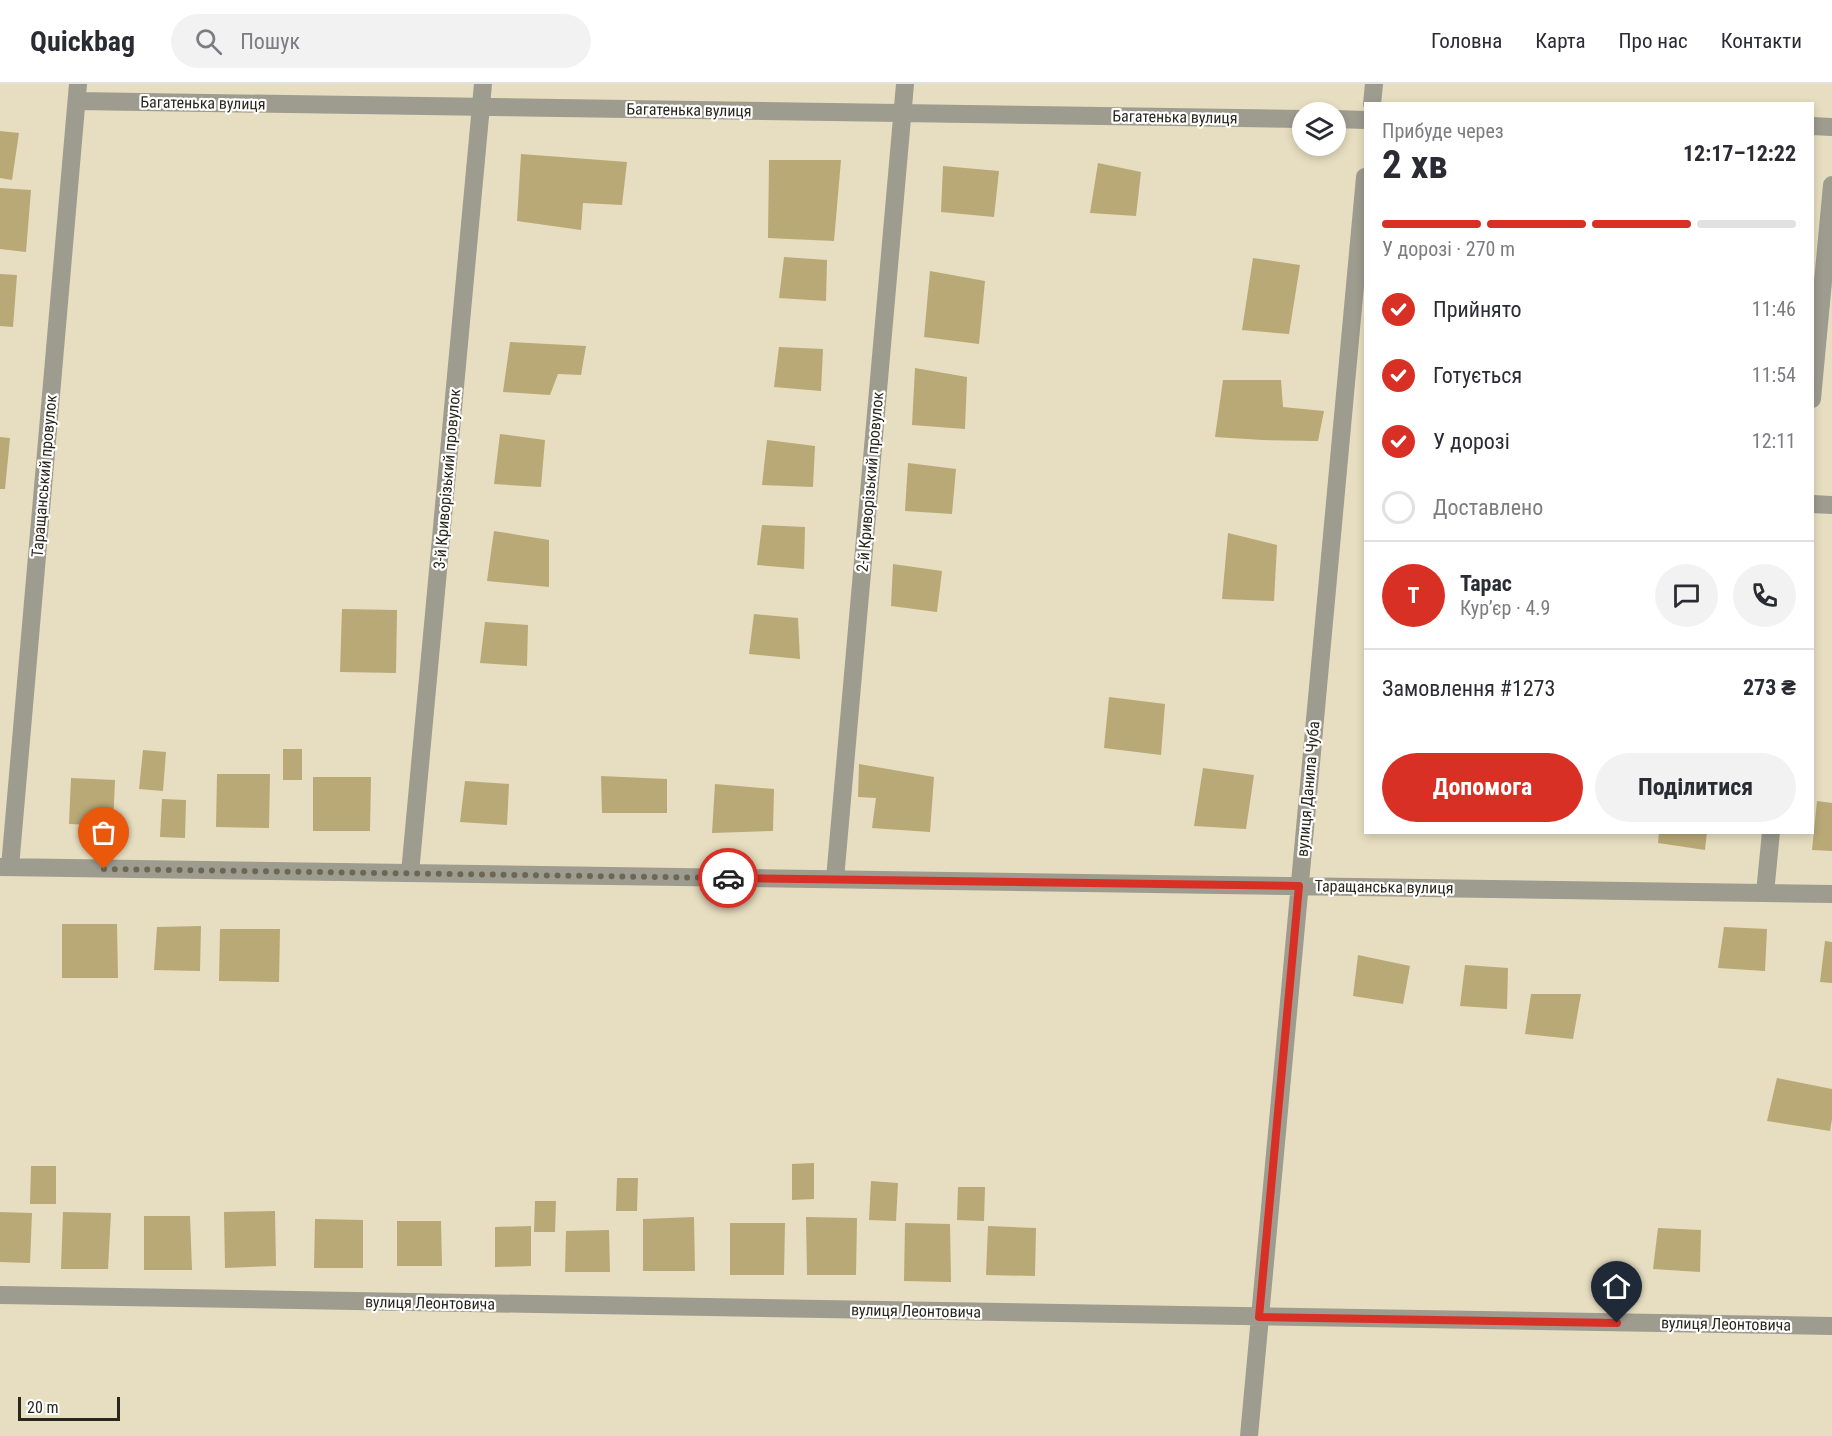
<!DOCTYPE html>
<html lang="uk">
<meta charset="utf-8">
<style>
:root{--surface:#fff;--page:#f2f2f3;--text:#2b2b33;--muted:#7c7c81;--line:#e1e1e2;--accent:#d93025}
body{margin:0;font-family:"Roboto Condensed",sans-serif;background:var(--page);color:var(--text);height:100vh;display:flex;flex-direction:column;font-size:22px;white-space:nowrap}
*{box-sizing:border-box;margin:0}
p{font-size:20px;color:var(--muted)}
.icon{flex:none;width:33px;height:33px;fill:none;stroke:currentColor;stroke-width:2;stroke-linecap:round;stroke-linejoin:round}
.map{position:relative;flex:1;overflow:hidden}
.drawer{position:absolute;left:1364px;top:18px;width:450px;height:732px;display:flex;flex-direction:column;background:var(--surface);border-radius:0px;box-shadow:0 3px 9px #0003}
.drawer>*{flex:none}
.controls{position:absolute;left:1292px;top:18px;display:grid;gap:12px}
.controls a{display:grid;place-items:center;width:54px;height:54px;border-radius:50%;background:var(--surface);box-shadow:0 3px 9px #0003;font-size:30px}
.scale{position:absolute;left:18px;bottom:15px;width:102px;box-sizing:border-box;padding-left:6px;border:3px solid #29261b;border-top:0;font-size:16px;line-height:21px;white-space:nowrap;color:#29261b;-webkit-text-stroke:4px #fff;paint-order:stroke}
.pin{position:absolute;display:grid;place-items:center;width:51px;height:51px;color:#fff;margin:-62px -26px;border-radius:50% 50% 50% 0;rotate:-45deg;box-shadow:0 0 6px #0007}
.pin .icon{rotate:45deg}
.courier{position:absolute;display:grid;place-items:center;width:60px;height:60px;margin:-30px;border:4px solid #d93025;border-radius:50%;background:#fff;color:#222;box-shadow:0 2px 8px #0007}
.summary em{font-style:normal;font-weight:700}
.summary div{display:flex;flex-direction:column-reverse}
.summary{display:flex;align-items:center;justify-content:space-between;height:102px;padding:0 18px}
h1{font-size:39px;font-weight:700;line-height:45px}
.bar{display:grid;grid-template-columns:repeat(4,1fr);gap:9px 6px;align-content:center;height:72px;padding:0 18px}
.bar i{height:8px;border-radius:4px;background:var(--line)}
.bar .on{background:var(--accent)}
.bar p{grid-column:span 4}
.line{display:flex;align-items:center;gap:15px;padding:0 18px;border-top:2px solid var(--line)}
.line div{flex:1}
.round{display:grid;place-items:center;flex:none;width:63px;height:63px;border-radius:32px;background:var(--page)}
ol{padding:0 18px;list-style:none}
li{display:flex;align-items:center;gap:18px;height:66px}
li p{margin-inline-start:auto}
li .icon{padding:6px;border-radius:50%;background:var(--accent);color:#fff;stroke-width:4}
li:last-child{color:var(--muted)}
li i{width:33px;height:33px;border:3px solid var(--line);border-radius:50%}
.action{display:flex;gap:12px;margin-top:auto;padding:12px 18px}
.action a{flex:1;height:69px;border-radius:36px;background:var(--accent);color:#fff;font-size:24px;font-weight:700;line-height:69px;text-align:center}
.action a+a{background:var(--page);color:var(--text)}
header{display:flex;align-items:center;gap:36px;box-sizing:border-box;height:84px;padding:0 30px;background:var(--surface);border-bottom:2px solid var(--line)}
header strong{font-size:28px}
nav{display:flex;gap:33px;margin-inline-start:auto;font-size:21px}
.search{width:420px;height:54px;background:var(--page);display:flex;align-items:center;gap:15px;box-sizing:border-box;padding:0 21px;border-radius:33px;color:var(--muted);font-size:22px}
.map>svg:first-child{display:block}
</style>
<header>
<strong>Quickbag</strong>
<div class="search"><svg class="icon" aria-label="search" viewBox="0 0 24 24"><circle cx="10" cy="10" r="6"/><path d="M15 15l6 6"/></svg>Пошук</div>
<nav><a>Головна</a><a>Карта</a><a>Про нас</a><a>Контакти</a></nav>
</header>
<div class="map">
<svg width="1832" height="1352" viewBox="0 0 1832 1352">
<rect width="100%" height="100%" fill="#e7dec1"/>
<path fill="#b8a976" d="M0,47L19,49L12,96L0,94Z
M521,70L627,78L622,121L583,119L581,146L517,137Z
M769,76H841L834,157L768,154Z
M1098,79L1141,88L1136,132L1090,129Z
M943,82L999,87L994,133L941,128Z
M0,104L31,106L26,168L0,165Z
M784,173L827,176L826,217L779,214Z
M1253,174L1300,181L1289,250L1242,246Z
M930,187L985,197L979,260L924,253Z
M0,190L17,191L13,243L0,242Z
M510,258L586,262L581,291L558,290L550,311L503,308Z
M779,263L823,265L821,307L774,303Z
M915,284L967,293L965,345L912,341Z
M1223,296H1281L1283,323L1324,327L1318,357L1262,356L1215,353Z
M500,350L545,356L541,403L494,400Z
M0,353L10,354L5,405H0Z
M767,356L815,362L813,403L762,401Z
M908,379L956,385L952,430L905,427Z
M762,441L805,443L804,485L757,481Z
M494,447L549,456V503L487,497Z
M1228,449L1277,461L1274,517L1222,515Z
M893,480L942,487L937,528L891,522Z
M342,525L397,526L396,589L340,588Z
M754,530L798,534L800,575L749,570Z
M485,538L528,541L527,582L480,579Z
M1109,613L1165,620L1161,671L1104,664Z
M283,665H302V696H283Z
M143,666L166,668L163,707L139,705Z
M859,680L934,693L930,748L872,744L876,714L858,713Z
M1203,684L1254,691L1246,745L1194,742Z
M217,690H270L269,744L216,743Z
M601,692L667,695V729H602Z
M313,693H371L370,747H313Z
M71,694L115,696L113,742L69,740Z
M465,697L509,700L507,741L460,738Z
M715,700L774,705L773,747L712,749Z
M162,715L186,716L185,754L160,753Z
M1817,717L1832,719V767L1812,766Z
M1659,748H1707L1705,766L1658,759Z
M62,840H117L118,894H62Z
M201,842L200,887L154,886L157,843Z
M1724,843L1767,845L1765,887L1718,884Z
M220,845H280L279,898L219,897Z
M1825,857L1832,858V899L1820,898Z
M1358,871L1410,882L1403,920L1353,912Z
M1465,881L1508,884L1507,925L1460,922Z
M1531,910H1581L1573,955L1525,950Z
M1777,994L1832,1005V1035L1830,1047L1767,1037Z
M814,1079V1115L792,1116V1080Z
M31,1082H56V1120H30Z
M617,1094H638L637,1127H616Z
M871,1097L898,1099L896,1137L869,1136Z
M958,1103H985L984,1137L957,1136Z
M535,1117H556L555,1148H534Z
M275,1127L276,1182L225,1184L224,1128Z
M0,1128L32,1129L30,1179L0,1178Z
M63,1128L111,1129L108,1185H61Z
M144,1132H190L192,1186H144Z
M694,1133L695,1187H643V1135Z
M806,1133L857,1134L856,1191H807Z
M315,1135L363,1136V1184H314Z
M397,1137H441L442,1182H397Z
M730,1139H785L784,1191H730Z
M905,1139L950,1140L951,1198L904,1197Z
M531,1142V1182L495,1183V1143Z
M988,1142L1036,1144L1035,1192L986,1191Z
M1658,1144L1701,1146L1700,1188L1653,1185Z
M609,1146L610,1188H565L566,1147Z"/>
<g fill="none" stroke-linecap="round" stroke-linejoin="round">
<path stroke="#9e9b8f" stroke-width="18" d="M77,17L1302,35
M1372,20L1374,0
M1335,35L1365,36
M1812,42L1832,43
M1812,315L1832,101
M1812,420L1832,421
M0,783L1832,810
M10,783L78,0
M410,789L483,0
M835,795L905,0
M1765,809L1771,748
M0,1211L1832,1242
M1249,1352L1365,93"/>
</g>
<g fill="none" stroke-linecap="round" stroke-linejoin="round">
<path stroke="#6c6655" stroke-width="6" stroke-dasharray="0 10.8" d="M104,785L728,794"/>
<path stroke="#d93025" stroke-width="8" d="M728,794L1299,802L1259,1233L1617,1239"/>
</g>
<g text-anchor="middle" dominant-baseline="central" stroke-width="4.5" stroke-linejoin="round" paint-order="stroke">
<g font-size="16" fill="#29261b" stroke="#fff">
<text transform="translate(203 19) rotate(1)">Багатенька вулиця</text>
<text transform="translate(689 26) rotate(1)">Багатенька вулиця</text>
<text transform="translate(1175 33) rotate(1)">Багатенька вулиця</text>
<text transform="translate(44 392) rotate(-85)">Таращанський провулок</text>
<text transform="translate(447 395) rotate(-85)">3-й Криворізький провулок</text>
<text transform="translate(870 398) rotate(-85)">2-й Криворізький провулок</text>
<text transform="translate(1308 705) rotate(-85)">вулиця Данила Чуба</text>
<text transform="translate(1384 803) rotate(1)">Таращанська вулиця</text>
<text transform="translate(430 1219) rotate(1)">вулиця Леонтовича</text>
<text transform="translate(916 1227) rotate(1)">вулиця Леонтовича</text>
<text transform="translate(1726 1240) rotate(1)">вулиця Леонтовича</text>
</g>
</g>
</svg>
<div class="controls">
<a><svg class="icon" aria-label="layers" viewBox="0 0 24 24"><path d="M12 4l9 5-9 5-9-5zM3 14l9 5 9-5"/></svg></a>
</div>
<div class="scale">20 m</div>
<div class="pin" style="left:104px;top:785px;background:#ea580c"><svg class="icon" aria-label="bag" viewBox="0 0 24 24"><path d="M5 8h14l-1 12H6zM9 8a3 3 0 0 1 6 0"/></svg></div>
<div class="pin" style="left:1617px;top:1239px;background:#1f2937"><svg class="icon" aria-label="home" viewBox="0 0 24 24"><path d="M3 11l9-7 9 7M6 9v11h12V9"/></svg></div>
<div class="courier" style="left:728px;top:794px"><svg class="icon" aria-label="car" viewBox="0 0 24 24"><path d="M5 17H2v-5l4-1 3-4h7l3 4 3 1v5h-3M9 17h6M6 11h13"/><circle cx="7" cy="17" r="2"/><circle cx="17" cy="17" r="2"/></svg></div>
<section class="drawer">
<div class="summary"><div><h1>2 хв</h1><p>Прибуде через</p></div><em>12:17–12:22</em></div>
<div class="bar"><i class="on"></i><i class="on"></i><i class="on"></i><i></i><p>У дорозі · 270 m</p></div>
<ol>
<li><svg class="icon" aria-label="check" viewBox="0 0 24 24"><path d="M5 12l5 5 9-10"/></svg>Прийнято<p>11:46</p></li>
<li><svg class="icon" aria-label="check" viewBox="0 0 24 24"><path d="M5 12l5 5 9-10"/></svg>Готується<p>11:54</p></li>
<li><svg class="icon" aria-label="check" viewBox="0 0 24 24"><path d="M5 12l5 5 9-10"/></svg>У дорозі<p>12:11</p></li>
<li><i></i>Доставлено</li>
</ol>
<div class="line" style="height:108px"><b class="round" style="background:var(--accent);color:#fff">Т</b><div><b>Тарас</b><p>Кур’єр · 4.9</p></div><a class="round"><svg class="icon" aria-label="chat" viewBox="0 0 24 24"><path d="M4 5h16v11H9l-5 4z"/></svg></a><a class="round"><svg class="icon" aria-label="phone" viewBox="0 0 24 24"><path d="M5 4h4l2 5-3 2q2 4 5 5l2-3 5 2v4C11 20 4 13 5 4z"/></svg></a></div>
<div class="line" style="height:78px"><div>Замовлення #1273</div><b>273 ₴</b></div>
<div class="action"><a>Допомога</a><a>Поділитися</a></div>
</section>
</div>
